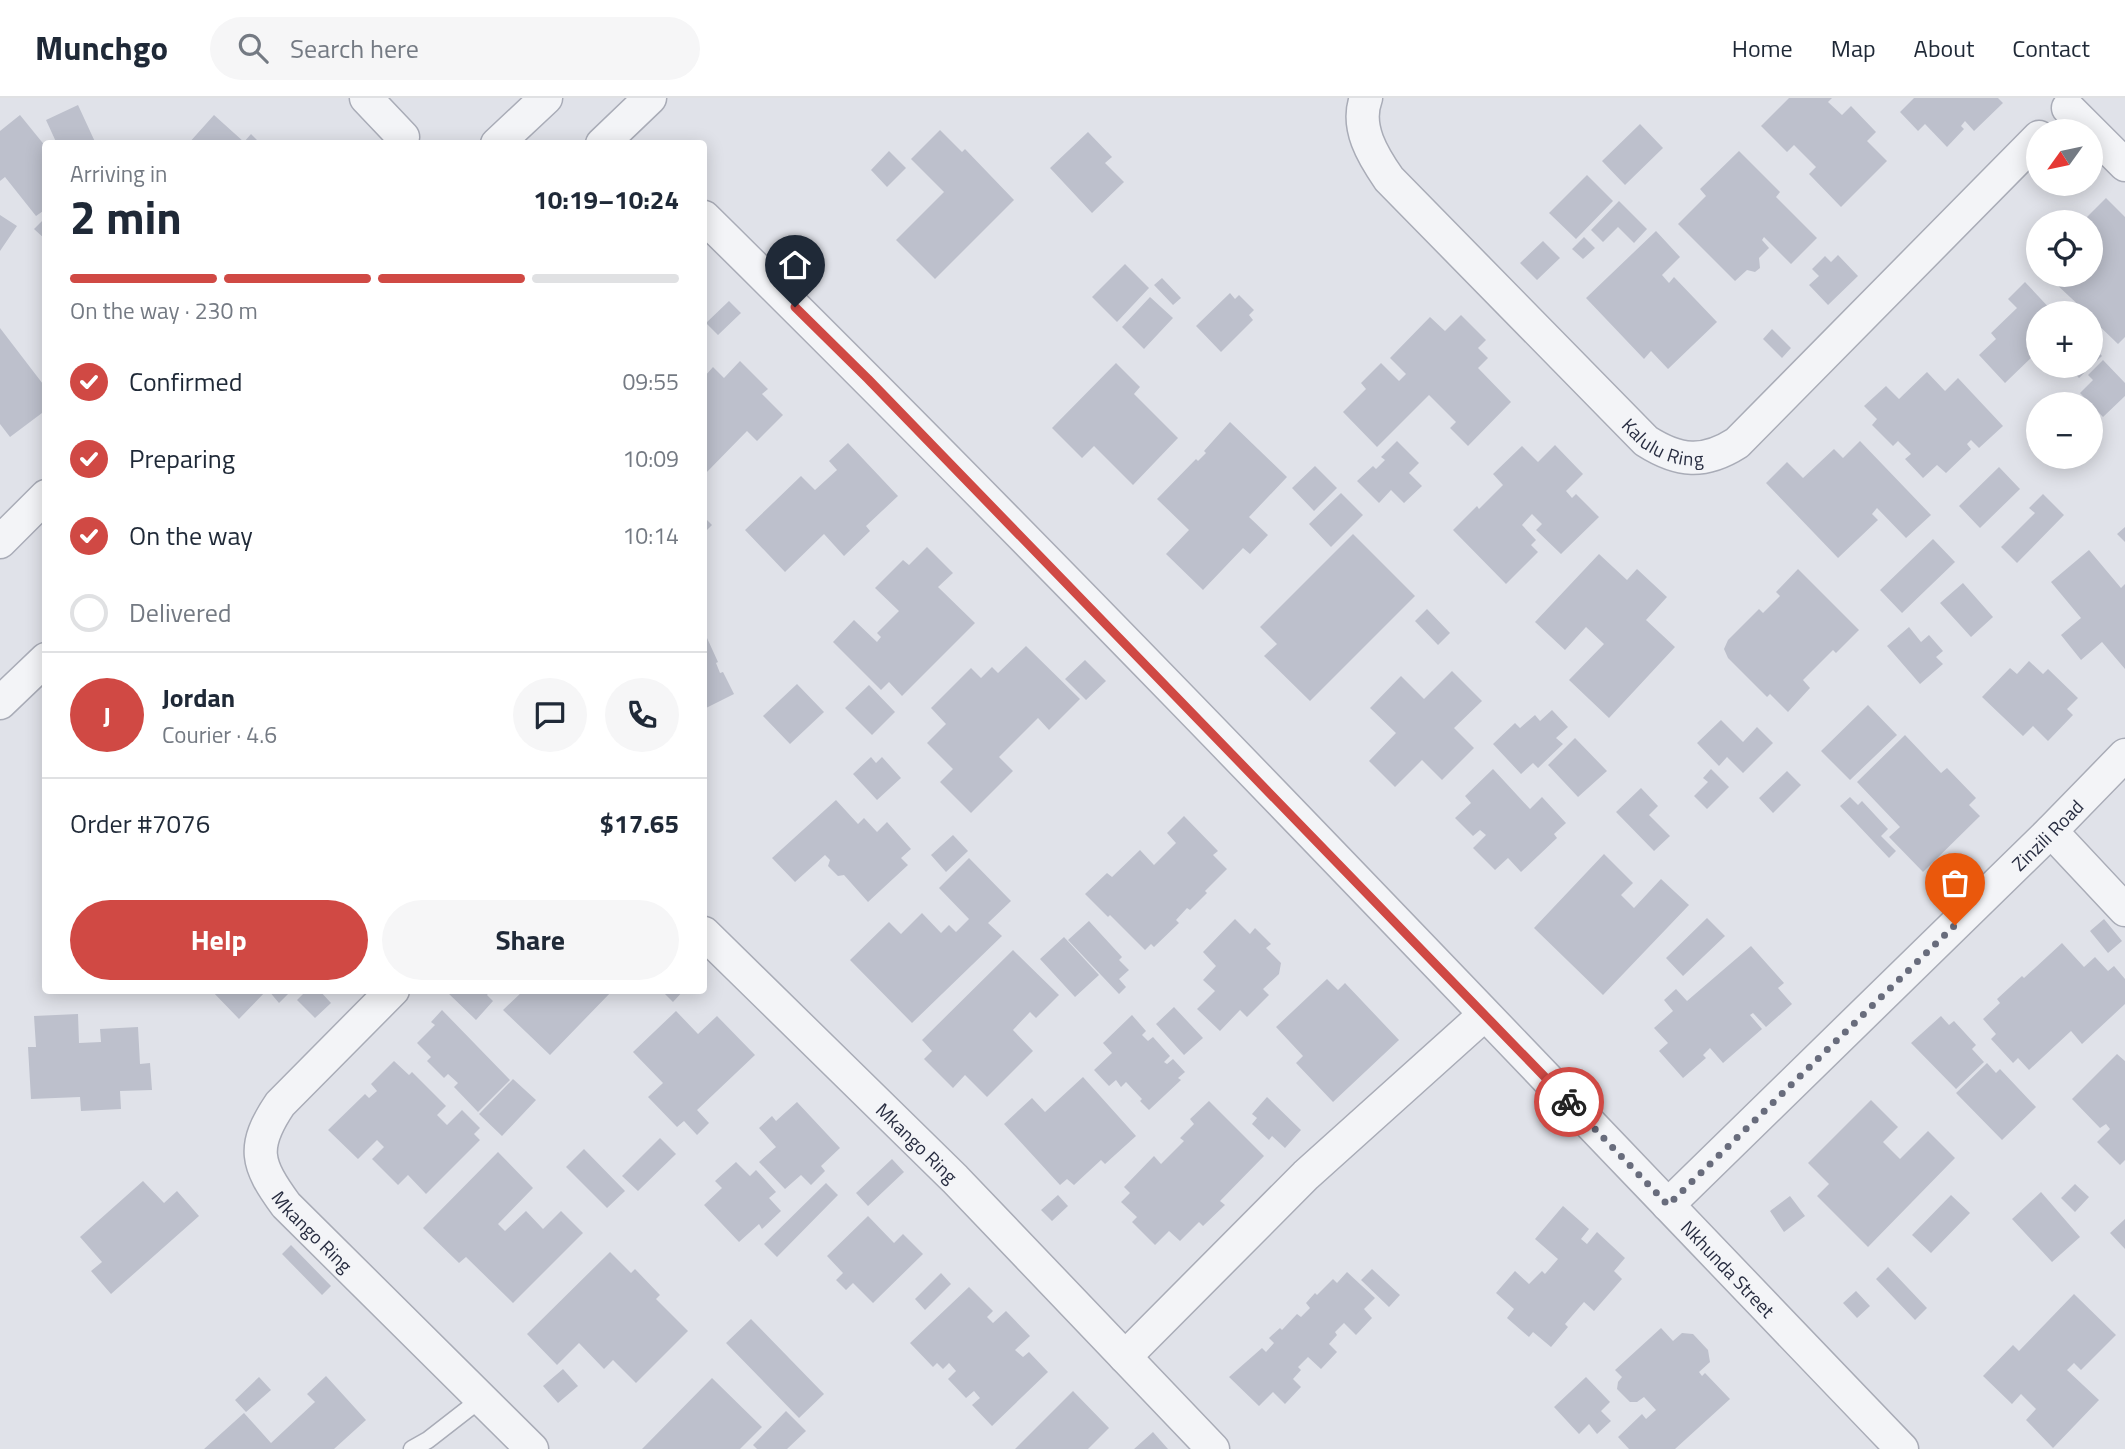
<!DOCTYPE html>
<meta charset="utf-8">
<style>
:root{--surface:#fff;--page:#f6f6f7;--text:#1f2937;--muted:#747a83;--line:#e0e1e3;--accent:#d04944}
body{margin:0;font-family:"Titillium Web",sans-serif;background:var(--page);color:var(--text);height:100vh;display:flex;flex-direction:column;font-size:26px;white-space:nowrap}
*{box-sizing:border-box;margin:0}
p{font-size:23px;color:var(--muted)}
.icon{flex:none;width:38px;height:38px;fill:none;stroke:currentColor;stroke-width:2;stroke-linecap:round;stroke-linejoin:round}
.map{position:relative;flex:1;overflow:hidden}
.panel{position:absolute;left:42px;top:42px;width:665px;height:854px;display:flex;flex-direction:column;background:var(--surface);border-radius:7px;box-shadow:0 4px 18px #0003}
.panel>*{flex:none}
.needle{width:46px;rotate:237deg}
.controls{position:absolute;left:2026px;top:21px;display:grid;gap:14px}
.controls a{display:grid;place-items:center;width:77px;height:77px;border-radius:50%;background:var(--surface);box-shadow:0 4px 18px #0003;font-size:35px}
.pin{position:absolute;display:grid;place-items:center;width:60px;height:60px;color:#fff;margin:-72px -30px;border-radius:50% 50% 50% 0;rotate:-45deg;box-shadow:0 0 7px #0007}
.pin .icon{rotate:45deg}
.courier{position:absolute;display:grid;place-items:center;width:70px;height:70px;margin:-35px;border:5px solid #d04944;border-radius:50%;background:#fff;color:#222;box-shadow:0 2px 9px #0007}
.headline em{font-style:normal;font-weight:700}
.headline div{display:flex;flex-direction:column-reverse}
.headline{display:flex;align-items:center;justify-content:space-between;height:119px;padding:0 28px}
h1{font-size:46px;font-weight:700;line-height:52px}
.bar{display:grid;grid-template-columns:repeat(4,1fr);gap:10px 7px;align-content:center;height:84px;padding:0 28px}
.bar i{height:9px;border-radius:5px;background:var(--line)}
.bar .active{background:var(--accent)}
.bar p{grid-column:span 4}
.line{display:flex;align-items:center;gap:18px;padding:0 28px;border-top:2px solid var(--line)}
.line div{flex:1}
.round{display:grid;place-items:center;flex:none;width:74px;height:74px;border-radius:37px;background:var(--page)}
ol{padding:0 28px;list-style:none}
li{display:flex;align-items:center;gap:21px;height:77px}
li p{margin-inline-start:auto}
li .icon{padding:7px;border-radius:50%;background:var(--accent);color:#fff;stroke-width:4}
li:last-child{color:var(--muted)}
li i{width:38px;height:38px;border:4px solid var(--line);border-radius:50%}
.cta{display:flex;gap:14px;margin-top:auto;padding:14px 28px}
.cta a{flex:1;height:80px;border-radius:42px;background:var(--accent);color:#fff;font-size:28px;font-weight:700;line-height:80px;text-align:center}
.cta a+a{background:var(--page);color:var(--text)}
header{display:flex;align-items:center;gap:42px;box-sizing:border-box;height:98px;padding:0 35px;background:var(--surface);border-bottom:2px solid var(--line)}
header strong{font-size:33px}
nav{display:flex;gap:38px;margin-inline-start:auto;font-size:24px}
.search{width:490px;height:63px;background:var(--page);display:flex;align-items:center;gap:18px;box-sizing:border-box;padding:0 24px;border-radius:38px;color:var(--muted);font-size:26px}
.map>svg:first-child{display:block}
</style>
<header>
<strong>Munchgo</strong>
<div class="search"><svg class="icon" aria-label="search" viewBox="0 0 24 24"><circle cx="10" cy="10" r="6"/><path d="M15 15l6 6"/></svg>Search here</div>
<nav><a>Home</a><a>Map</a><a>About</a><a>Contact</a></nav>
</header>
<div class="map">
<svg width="2125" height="1351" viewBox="0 0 2125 1351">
<rect width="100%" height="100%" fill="#e0e2e9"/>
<path fill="#bdc0cc" d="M1789,0H1832L1828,4L1842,17L1851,8L1876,34L1867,43L1887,63L1841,109L1809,76L1816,69L1794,47L1787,54L1761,28Z
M1914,0H1998L2003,5L1974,33L1965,23L1961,28L1964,31L1947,49L1925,26L1918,33L1900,14Z
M78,7L96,46H57L46,22Z
M20,17L46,49V111L36,118L5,79L0,83V33Z
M214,17L244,44L251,36L261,46H188Z
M1640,26L1663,50L1625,87L1602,63Z
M940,32L962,54L965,51L1014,102L935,181L896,142L944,94L911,61Z
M1088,34L1112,59L1105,65L1124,84L1092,115L1050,70Z
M889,53L906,70L887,89L871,72Z
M1739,53L1780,94L1776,99L1817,140L1791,166L1764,139L1762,142L1769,150L1759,160L1760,170L1755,174L1747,172L1735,183L1678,126L1706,98L1700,91Z
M1587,77L1613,103L1576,141L1549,115Z
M2106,100L2125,119V239L2118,246L2091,220V215H2087L2054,184L2061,177H2091V124H2082Z
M1619,103L1647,131L1634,145L1618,129L1603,144L1591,132Z
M0,117L17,128L0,153Z
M46,119V142L34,131Z
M1656,133L1680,159L1662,177L1669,185L1674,179L1717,224L1668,271L1651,253L1644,261L1586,200Z
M1584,139L1595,150L1583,161L1572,151Z
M1543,143L1560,160L1537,182L1520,165Z
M1838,157L1858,178L1828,207L1809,187L1819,178L1812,171L1825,158L1831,164Z
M1125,166L1149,190L1117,224L1092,199Z
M1162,180L1181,200L1173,207L1154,187Z
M2025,184L2054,215H2039V256L2037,254L2005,285L1979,257L1996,241L1991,235L2017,210L2008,201Z
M1230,195L1235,201L1239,197L1254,212L1249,217L1253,222L1221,254L1196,228Z
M1150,199L1173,220L1144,251L1122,229Z
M729,203L741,215L718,237L706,225Z
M1461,217L1486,242L1478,250L1488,260L1478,270L1511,304L1468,348L1450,330L1456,324L1429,297L1377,349L1343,314L1366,291L1361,285L1381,265L1399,283L1406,276L1390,260L1430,219L1445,233Z
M0,230L46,290V312L10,339L0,326Z
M1772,231L1791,250L1782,260L1763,241Z
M2091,247L2102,258L2079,280L2068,268H2091Z
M2103,262L2125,285V298L2103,319L2080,295L2093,282L2088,277Z
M740,263L768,291L762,296L783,317L757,343L747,333L704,377V279L713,269L724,280Z
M1116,265L1140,289L1134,296L1178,340L1133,387L1094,348L1082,360L1052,330Z
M1927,274L1945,293L1958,280L2003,328L1979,350L1971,342L1967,346L1971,351L1946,375L1937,367L1923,380L1905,361L1911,356L1898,343L1893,348L1872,327L1877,321L1864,308L1886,288L1899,301Z
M1230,324L1287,379L1249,419L1268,437L1250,456L1243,450L1203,492L1166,456L1189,432L1157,401L1196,361L1198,363L1206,355L1204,353Z
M1397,343L1419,365L1409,375L1422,388L1404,405L1391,392L1379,405L1357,383L1373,368L1376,371L1385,362L1381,359Z
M1860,343L1931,417L1906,440L1877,410L1872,416L1878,422L1838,460L1766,385L1787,364L1803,380L1834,351L1843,360Z
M848,345L898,398L866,428L870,433L844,458L824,436L785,474L745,432L801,378L815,392L837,372L829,363Z
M1555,347L1583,376L1566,393L1572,400L1576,396L1599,419L1561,456L1536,432L1542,426L1532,416L1522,427L1536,442L1531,447L1538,454L1506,486L1453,432L1477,408L1479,411L1503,387L1493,376L1522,348L1538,364Z
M1315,368L1337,390L1314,413L1292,390Z
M1999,369L2020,391L1980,430L1959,408Z
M1341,395L1363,417L1331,449L1309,426Z
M2043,396L2064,417L2017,465L2001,449L2035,415L2029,410Z
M704,419L712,427L704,435Z
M2125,429V444L2117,436Z
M1353,436L1415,498L1310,603L1264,558L1277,546L1260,529Z
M1933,441L1955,464L1902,515L1880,492Z
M927,449L953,475L938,489L975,525L902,598L889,584L881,592L833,544L854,522L877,544L881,539L877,535L899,513L875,490L903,462L909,467Z
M2089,452L2121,490L2125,486V571L2102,544L2081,562L2061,537L2081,520L2051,484Z
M1599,456L1627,482L1637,471L1667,499L1646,522L1675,549L1609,620L1569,582L1604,546L1586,529L1565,552L1535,524Z
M1798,471L1859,532L1836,555L1833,552L1803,582L1810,590L1788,614L1770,596L1767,599L1728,560L1724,551L1728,542L1759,511L1763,515L1780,498L1776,494Z
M1963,485L1993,519L1971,539L1940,505Z
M1427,511L1450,535L1438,547L1415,523Z
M1909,529L1921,544L1929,537L1943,553L1936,559L1943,566L1920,586L1887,548Z
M707,540L718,564L716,565L720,575L723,574L734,596L704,611V541Z
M1026,548L1080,601L1049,632L1038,620L999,659L1013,673L971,715L940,684L953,671L927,645L946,626L931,610L971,570L981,580L992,569L998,575Z
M1085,562L1106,583L1086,602L1065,581Z
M2029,563L2043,576L2048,571L2078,600L2067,611L2073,617L2048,643L2033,628L2023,638L1982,599L2010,570L2017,576Z
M1452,573L1482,603L1454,630L1474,650L1442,682L1422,662L1395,689L1369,663L1396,635L1370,610L1401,578L1424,601Z
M797,586L824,614L790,646L763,618Z
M869,587L895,614L872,637L845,610Z
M1868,607L1897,637L1850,682L1821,653Z
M1552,612L1568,629L1556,640L1563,646L1538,670L1533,665L1521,676L1493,646L1515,625L1520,630L1535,617L1540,623Z
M1721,622L1743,644L1757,629L1773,645L1743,675L1727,659L1719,668L1697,645Z
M1905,637L1941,675L1947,670L1976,700L1969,707L1980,718L1923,774L1889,739L1900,729L1857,684Z
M1575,640L1607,673L1578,699L1548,667Z
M871,659L876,665L882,659L901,680L877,702L853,676Z
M1493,671L1530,711L1542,699L1566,725L1554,736L1557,740L1521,774L1508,760L1495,772L1473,750L1486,737L1480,732L1473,738L1455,720L1471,705L1465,698Z
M1711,671L1729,689L1707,711L1694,698L1708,684L1703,680Z
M1787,673L1801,687L1773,715L1759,700Z
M1641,690L1658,708L1649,717L1670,738L1654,753L1616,714Z
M1850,699L1858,707L1862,703L1888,731L1881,738L1896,753L1889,760L1840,708Z
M836,702L858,726L864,720L877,734L887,724L911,751L901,760L908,767L868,804L844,777L838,778L828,768L830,762L825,757L795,784L772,760Z
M1184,718L1218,753L1213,757L1227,771L1205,793L1207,795L1190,812L1187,810L1176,822L1179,825L1154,849L1151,846L1145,852L1110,817L1108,819L1085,796L1107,775L1112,779L1140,752L1154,767L1176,745L1167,735Z
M953,737L968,753L946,774L931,757Z
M1604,756L1633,785L1621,797L1634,810L1661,781L1689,807L1603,897L1534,830Z
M969,760L1011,803L988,825L1002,838L912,925L850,862L889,824L901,836L922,815L941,835L949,827L956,834L969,821L939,790Z
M1707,820L1725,838L1683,878L1666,860Z
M1235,821L1250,836L1255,830L1271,846L1266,850L1281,865L1279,876L1263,891L1269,897L1247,919L1240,912L1220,933L1197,911L1215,893L1203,882L1216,868L1203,854Z
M2104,821L2122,843L2108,855L2090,833Z
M1089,823L1122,859L1119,862L1129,872L1119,881L1126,889L1119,896L1068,842Z
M1064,839L1099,877L1075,899L1040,861Z
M2062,845L2084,869L2095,859L2108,873L2114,868L2125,881V906L2082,946L2071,933L2029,972L2018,960L2013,965L1991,941L1996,936L1983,921L2000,905L1997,901L2022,878L2024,880Z
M1751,848L1784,885L1778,890L1792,906L1766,929L1753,915L1750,917L1762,931L1723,965L1710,950L1703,957L1706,960L1683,980L1659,953L1668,945L1654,930L1673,913L1664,902L1676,891L1687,903Z
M1013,852L1059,897L1036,920L1030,914L1013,932L1033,953L987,999L965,977L953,990L924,961L932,953L922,942Z
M1327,881L1338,892L1345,885L1399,942L1333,1004L1296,965L1303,958L1276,929Z
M211,892H267L239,921Z
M268,892H292L279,905Z
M307,892H319L331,905L315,920L297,902Z
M450,892H491L487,897L493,903L476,922L448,895Z
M524,892H613L550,957L503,912Z
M661,892H684L673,904Z
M1174,909L1203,940L1184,957L1156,926Z
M442,912L510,982L478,1014L454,989L458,985L448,976L444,980L427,963L431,959L417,945L435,927L431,924Z
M676,913L698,936L717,918L755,957L697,1012L709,1025L697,1037L684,1023L677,1029L648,999L663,985L633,954Z
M78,916L79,945L101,944L100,931L138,929L140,966L150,965L152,992L120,993L121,1011L81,1013L80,999L31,1001L28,949H36L34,918Z
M1132,917L1146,933L1142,937L1148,943L1153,939L1170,958L1164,964L1167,966L1173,961L1185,974L1178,980L1181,982L1149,1012L1140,1003L1142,1001L1126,984L1121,989L1116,982L1109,988L1094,972L1112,955L1103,945Z
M1941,918L1949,927L1954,923L1976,947L1972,951L1984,964L1956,991L1911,945Z
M2117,956L2125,963V1062L2120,1067L2097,1044L2110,1031L2106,1026L2100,1030L2072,1001Z
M394,963L409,977L412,974L446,1008L437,1017L447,1027L462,1012L480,1030L474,1036L480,1042L426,1096L408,1077L398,1087L372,1061L384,1049L377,1042L358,1061L328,1032L365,996L369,1000L377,993L371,986Z
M1987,965L1996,975L2000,971L2036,1009L2002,1042L1956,995Z
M1083,979L1136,1038L1105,1066L1101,1062L1074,1087L1067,1081L1060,1087L1004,1026L1032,1000L1045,1014Z
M513,981L536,1002L502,1038L479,1016Z
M1267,999L1301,1032L1285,1050L1272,1038L1269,1042L1252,1026L1257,1020L1252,1016Z
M1871,1002L1898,1029L1883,1044L1900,1061L1928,1033L1955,1060L1868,1149L1817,1098L1829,1086L1808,1065Z
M1209,1003L1264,1058L1220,1103L1225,1107L1203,1128L1199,1124L1180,1143L1169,1133L1155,1147L1132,1124L1137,1119L1121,1104L1130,1095L1124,1089L1154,1058L1161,1066L1184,1043L1180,1040L1194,1026L1190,1021Z
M797,1004L840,1050L821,1068L825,1073L811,1087L801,1077L785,1091L759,1064L776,1049L759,1030L772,1018L776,1023Z
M660,1040L676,1056L638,1093L622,1078Z
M584,1051L625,1093L607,1110L566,1069Z
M498,1054L533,1090L498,1126L505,1133L526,1113L543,1131L561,1113L583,1135L513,1205L466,1159L459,1165L423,1130Z
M892,1061L904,1074L868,1108L856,1095Z
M736,1064L750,1078L756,1072L776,1094L769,1100L781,1113L762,1131L759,1126L739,1144L704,1107L722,1090L715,1083Z
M143,1083L164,1105L177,1093L199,1118L111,1196L91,1173L102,1164L80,1139Z
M826,1085L838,1097L777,1159L764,1146Z
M2075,1086L2089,1099L2075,1114L2061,1100Z
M2041,1094L2080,1139L2052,1164L2012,1121Z
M1058,1097L1068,1108L1052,1123L1041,1112Z
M1951,1097L1970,1115L1931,1155L1912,1137Z
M1790,1098L1805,1118L1784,1134L1770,1113Z
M1563,1108L1589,1131L1581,1141L1587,1146L1597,1134L1625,1160L1614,1173L1622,1181L1594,1213L1584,1204L1565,1226L1568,1229L1551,1249L1533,1234L1529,1239L1507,1220L1514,1211L1496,1195L1515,1173L1529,1186L1542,1173L1545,1176L1558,1161L1535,1141Z
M868,1118L894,1145L903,1136L923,1156L873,1205L853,1185L846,1192L836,1182L843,1175L827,1158Z
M2125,1121V1151L2110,1135Z
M291,1147L331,1188L322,1197L282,1156Z
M610,1154L631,1175L635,1171L660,1197L656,1201L688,1233L636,1285L613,1262L604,1271L579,1245L557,1267L527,1236Z
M1888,1169L1927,1210L1915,1222L1876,1181Z
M1372,1171L1400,1197L1389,1209L1361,1182Z
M1347,1174L1375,1200L1364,1211L1372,1220L1356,1237L1344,1225L1335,1234L1337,1237L1329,1246L1337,1254L1321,1271L1308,1259L1298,1269L1301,1272L1293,1281L1301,1289L1285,1306L1273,1294L1259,1308L1229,1279L1262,1250L1266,1254L1274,1245L1269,1240L1280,1230L1282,1232L1297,1216L1301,1219L1310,1210L1306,1205L1315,1195L1317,1197L1333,1181L1337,1185Z
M941,1175L951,1186L925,1212L915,1201Z
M969,1189L993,1213L987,1219L993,1225L1006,1213L1030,1238L1015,1252L1023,1259L1029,1254L1048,1274L992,1328L972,1307L980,1300L974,1293L966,1300L948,1281L956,1273L949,1265L943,1271L937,1265L933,1269L910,1245Z
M1856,1193L1870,1208L1857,1220L1843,1205Z
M2074,1196L2116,1237L2081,1272L2074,1265L2067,1272L2099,1302L2053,1350L2026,1322L2036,1311L2021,1296L2012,1306L1983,1278L2013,1247L2019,1253Z
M751,1221L824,1296L799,1320L726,1245Z
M1661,1230L1673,1243L1682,1235L1693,1236L1708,1252L1710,1264L1699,1274L1702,1278L1705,1275L1730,1301L1675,1351H1629L1618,1339L1642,1316L1646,1321L1656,1312L1644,1299L1637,1304H1630L1617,1291L1618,1284L1622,1279L1615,1272Z
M563,1271L578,1288L558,1305L543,1288Z
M326,1278L366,1322L334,1351H204L244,1315L271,1345L315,1304L307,1296Z
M259,1279L271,1292L246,1314L235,1302Z
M1586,1279L1610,1304L1601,1313L1611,1323L1597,1336L1589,1326L1579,1336L1554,1309Z
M712,1280L762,1329L740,1351H642Z
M1073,1293L1109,1330L1088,1351H1015Z
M786,1313L806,1333L787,1351H757L753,1347Z
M1153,1334L1168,1351H1134Z"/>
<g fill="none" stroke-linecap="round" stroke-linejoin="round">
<g stroke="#a9acb7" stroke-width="19">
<path id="lane" d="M412,1351L428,1342L482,1300"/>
</g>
<g stroke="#a9acb7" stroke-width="35">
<g id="street">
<path d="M366,0L403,39"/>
<path id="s1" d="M1366,0C1355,29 1373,58 1389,81L1646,343C1679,364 1704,366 1737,345L2039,39"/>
<path d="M2068,10L2125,67"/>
<path d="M497,46L546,0"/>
<path d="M602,46L650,0"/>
<path id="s2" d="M704,119C1112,521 1505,938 1902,1351"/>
<path d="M0,444L46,398"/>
<path d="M0,605L46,561"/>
<path d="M2051,733L2125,812"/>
<path id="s3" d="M704,835L955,1081L1213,1351"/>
<path id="s4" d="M393,892L280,1006C251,1049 256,1066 286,1107L532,1351"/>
<path id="s5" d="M1668,1107L2051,733L2125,657"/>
<path d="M1125,1259L1306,1077L1484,917"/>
</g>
</g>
<use href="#lane" stroke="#f3f4f7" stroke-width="16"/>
<use href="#street" stroke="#f3f4f7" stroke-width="32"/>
</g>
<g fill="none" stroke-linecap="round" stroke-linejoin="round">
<path stroke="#686c7c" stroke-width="7" stroke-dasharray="0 12.6" d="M1569,1004L1668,1107L1955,827"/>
<path stroke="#d04944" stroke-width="9" d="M795,209L868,281L1569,1004"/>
</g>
<g text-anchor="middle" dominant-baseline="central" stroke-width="7" stroke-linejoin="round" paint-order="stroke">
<g font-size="19" fill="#282d41" stroke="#f0f1f7">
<text stroke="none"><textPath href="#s1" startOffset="471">Kalulu Ring</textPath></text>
<text stroke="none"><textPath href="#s5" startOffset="530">Zinzili Road</textPath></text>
<text stroke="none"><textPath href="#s3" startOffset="299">Mkango Ring</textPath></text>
<text stroke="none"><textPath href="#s4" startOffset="310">Mkango Ring</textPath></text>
<text stroke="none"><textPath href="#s2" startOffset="1468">Nkhunda Street</textPath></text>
</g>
</g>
</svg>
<div class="controls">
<a><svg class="needle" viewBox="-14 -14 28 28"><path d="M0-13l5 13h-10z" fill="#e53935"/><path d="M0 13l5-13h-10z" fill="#747a83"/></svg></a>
<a><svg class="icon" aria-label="locate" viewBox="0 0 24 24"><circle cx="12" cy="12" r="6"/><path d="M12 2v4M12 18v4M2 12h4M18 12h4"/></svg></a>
<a>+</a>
<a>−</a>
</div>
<div class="pin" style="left:1955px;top:827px;background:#ea580c"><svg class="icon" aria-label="bag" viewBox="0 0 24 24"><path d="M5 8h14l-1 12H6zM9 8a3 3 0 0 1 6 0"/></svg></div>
<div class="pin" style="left:795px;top:209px;background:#1f2937"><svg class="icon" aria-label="home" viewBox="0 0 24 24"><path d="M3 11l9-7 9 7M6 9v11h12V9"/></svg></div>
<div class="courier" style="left:1569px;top:1004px"><svg class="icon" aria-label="bike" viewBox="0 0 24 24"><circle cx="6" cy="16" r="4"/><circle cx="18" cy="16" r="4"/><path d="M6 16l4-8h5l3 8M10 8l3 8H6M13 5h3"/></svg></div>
<section class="panel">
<div class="headline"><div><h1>2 min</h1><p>Arriving in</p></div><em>10:19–10:24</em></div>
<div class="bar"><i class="active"></i><i class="active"></i><i class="active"></i><i></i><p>On the way · 230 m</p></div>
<ol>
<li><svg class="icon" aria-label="check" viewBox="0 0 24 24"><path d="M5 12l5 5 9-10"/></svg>Confirmed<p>09:55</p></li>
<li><svg class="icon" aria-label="check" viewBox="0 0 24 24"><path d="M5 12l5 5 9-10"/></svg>Preparing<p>10:09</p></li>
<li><svg class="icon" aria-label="check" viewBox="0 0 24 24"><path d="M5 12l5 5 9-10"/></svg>On the way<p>10:14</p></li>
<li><i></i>Delivered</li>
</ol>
<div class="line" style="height:126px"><b class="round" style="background:var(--accent);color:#fff">J</b><div><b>Jordan</b><p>Courier · 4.6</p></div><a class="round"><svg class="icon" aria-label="chat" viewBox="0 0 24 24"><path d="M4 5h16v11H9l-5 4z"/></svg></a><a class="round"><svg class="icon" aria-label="phone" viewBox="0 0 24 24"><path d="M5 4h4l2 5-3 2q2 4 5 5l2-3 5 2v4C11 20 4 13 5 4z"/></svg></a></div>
<div class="line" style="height:91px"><div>Order #7076</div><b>$17.65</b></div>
<div class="cta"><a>Help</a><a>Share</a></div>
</section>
</div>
